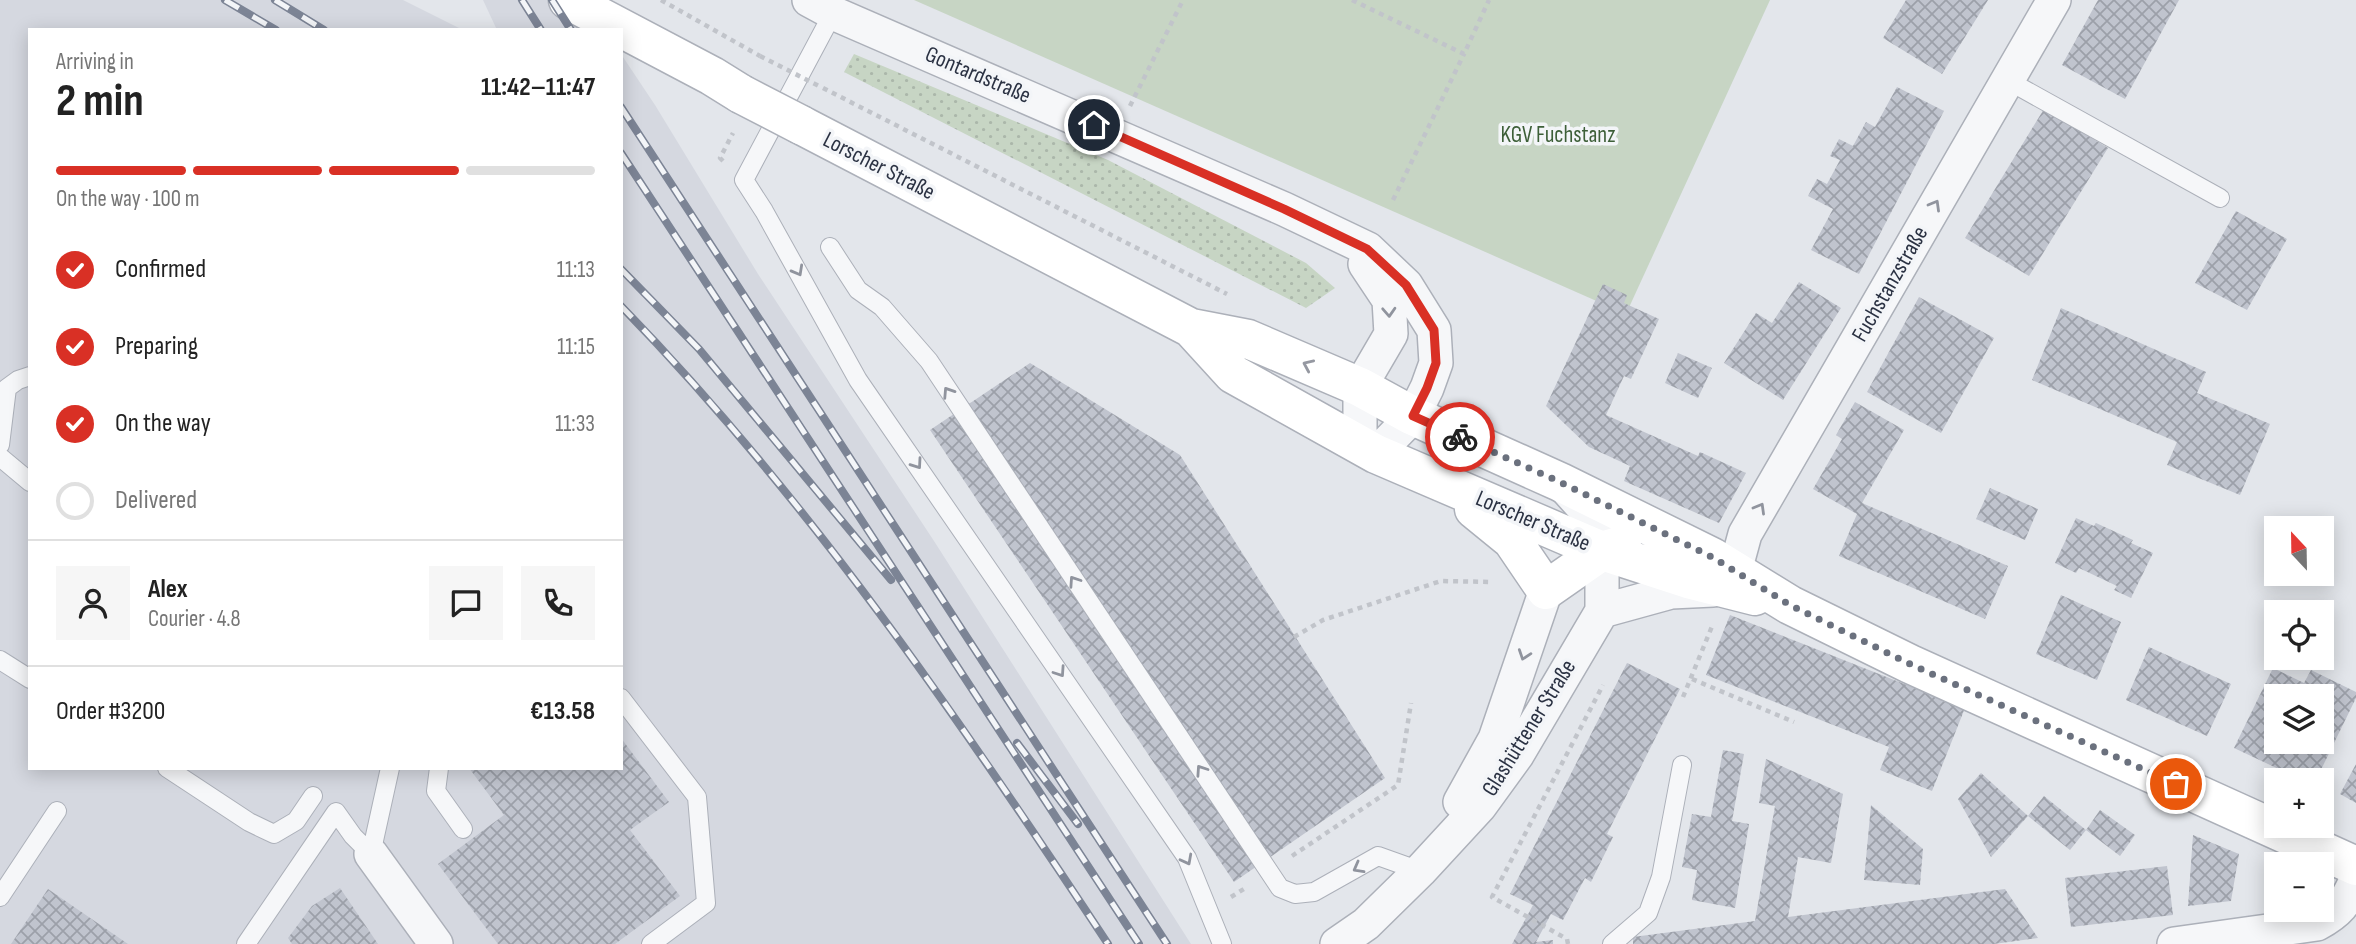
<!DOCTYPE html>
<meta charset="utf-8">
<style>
:root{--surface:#fff;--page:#f6f6f6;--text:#222;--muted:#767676;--line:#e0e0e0;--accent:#d93025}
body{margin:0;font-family:"Sofia Sans Condensed",sans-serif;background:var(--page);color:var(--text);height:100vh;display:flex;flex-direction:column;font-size:26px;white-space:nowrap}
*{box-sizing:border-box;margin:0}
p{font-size:23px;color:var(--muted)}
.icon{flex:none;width:38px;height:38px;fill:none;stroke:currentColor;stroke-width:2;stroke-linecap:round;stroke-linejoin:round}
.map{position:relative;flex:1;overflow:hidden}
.details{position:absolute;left:28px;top:28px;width:595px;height:742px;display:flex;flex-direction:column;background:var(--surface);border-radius:0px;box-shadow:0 4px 18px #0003}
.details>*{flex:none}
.needle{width:46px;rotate:338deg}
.controls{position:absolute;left:2264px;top:516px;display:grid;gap:14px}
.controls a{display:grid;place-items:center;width:70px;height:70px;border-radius:0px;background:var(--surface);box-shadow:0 4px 18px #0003;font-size:35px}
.pin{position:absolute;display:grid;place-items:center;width:60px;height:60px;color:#fff;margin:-30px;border:4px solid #fff;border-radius:50%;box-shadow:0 2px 7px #0007}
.courier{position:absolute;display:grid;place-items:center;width:70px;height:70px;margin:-35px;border:5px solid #d93025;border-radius:50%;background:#fff;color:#222;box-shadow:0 2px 9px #0007}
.head em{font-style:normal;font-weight:700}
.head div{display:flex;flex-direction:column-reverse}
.head{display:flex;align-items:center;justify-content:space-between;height:119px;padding:0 28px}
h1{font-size:46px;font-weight:700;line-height:52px}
.bar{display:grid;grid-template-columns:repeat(4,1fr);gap:10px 7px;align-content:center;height:84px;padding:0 28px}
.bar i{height:9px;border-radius:5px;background:var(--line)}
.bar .current{background:var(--accent)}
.bar p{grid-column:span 4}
.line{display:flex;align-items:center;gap:18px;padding:0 28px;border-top:2px solid var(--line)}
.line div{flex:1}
.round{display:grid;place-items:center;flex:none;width:74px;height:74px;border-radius:0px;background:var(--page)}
ol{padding:0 28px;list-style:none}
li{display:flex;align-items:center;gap:21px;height:77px}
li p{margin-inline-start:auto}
li .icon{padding:7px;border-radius:50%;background:var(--accent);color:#fff;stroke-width:4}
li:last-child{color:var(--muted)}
li i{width:38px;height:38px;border:4px solid var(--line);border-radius:50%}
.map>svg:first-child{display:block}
</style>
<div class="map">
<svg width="2356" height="944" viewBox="0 0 2356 944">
<defs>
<pattern id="grass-dots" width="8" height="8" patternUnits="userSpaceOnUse" patternTransform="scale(1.75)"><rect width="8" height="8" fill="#c7d5c4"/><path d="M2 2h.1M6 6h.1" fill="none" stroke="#abb7aa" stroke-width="1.8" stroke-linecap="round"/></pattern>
<pattern id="building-cross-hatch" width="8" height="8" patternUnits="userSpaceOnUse" patternTransform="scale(1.75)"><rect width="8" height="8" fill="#c0c4ce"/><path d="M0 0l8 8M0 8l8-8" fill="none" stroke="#9ca0a9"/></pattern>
</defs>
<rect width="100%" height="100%" fill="#e3e6eb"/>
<path fill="#d5d8e0" d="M0,0H403L463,30H30V768H621V54L655,105L758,274L934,541L1191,944H0Z
M483,0H585L605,30H497Z"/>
<path fill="url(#grass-dots)" d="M854,54L1108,160L1306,263L1335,288L1306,308L844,72Z"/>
<path fill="#c7d5c4" d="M914,0H1770L1626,314Z"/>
<path fill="url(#building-cross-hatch)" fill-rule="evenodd" d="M1906,0H1988L1942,74L1883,38Z
M2098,0H2179L2125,99L2062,65Z
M1897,87L1944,111L1859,274L1811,250L1833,209L1808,196L1817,179L1827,184L1840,160L1830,156L1839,139L1853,146L1866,122L1875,127Z
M2044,109L2108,148L2029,276L1965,238Z
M2236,211L2287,239L2247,310L2195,283Z
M1799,282L1841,308L1783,400L1724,363L1756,313L1772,323Z
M1603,284L1627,295L1624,303L1659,319L1631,379L1624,376L1606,415L1698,456L1700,452L1746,473L1719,523L1624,481L1630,466L1589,447L1546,406Z
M1919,297L1994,338L1941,433L1867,392Z
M2061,308L2206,372L2197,393L2270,424L2240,495L2167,465L2177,442L2032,380Z
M1678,353L1712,368L1698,398L1665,383Z
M1030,363L1180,455L1385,778L1234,882L930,430Z
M1855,402L1904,430L1862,503L2008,566L1985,619L1839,556L1857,514L1813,489L1842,439L1836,435Z
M1990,488L2038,509L2025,540L1976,519Z
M2076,518L2094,526L2096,523L2133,540L2131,543L2153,553L2131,598L2114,590L2117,586L2079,568L2076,573L2055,563Z
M2061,595L2121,622L2097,680L2036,654Z
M1730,615L1965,708L1932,791L1880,770L1889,747L1706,675Z
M2149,647L2231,684L2207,736L2126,700Z
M1627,663L1680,689L1607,834L1613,837L1591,882L1585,878L1563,920L1551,914L1536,942L1553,940V944H1512L1533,905L1510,894Z
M2273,668L2304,683L2311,670L2356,692V698L2316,780H2302L2234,748ZM2277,696H2322V742H2277Z
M621,738L669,802L630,830L680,896L615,944H498L438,864L504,815L469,768H621Z
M1723,750L1744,754L1732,821L1749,824L1735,908L1692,900L1697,870L1682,867L1692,814L1711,817Z
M1766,759L1843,794L1831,863L1798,857L1788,917L2005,889L2038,938L1994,944H1633V937L1755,921L1775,806L1759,803Z
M2356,764V803L2340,794Z
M1981,773L2028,816L1991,857L1958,799Z
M2044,796L2086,830L2070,850L2028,816Z
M1871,805L1923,849L1920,885L1864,880Z
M2100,810L2135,835L2120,856L2086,830Z
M2193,835L2239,854L2231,901L2188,906Z
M2167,866L2173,915L2071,927L2065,878Z
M340,888L378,944H292L288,938L312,906Z
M48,889L128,944H11Z"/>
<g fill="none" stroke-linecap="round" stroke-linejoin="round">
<g stroke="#acb0b9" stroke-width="20">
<path id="lane" d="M833,13L744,180L764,211L858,380L1187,858L1222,944
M2007,80L2220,198
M830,247L858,290L882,307L929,361L1280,888L1295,894L1314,892L1378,856L1420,871
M0,445L7,388L18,380L30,376
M0,457L30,482
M0,660L30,679
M621,698L697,797L706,903L651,944
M167,768L249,822L274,834L296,821L313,796
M439,768L436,791L463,829
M371,854L390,768
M0,897L57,811
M246,944L336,812L353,836L371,854
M1612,944L1648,913L1661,877L1682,765"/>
</g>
<g stroke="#acb0b9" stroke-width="36">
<path id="street" d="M809,0L833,13L1284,209L1368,249L1406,285L1434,330L1436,363L1427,388L1413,416L1376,454
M1360,447V387L1391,334L1389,300L1365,264
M1735,571L1745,534L2054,0
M1602,611L1671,592L1713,590
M1460,802L1495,739L1546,590
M371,854L436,944
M1337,944L1366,924L1420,871L1480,806L1517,755L1602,611V551L1590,515L1563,485
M2174,944L2317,924C2339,912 2346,903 2356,880"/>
</g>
<g stroke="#acb0b9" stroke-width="41">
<path id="secondary" d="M568,0L712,76L741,94
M801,125L1191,328L1248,339L1360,387L1413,416L1560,482L1712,557L1790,605L1910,664L2356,866
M1191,328L1233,374L1376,454L1602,551L1688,579L1755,596
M1474,509L1512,540L1546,590L1602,551L1622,545"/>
</g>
<path stroke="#c1c4ca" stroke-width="4.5" stroke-dasharray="5 5" stroke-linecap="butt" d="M661,0L760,56
M1352,0L1464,54L1489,0
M823,88L1227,294
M1130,106L1183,0
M723,161L720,158L733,133
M1393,200L1464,54
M1294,637L1323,620L1441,581L1493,582
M1692,679L1794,722
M1683,697L1713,624
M1292,856L1398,785L1411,703
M1231,897L1247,887
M1568,944L1567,939L1492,897L1603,685"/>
<use href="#lane" stroke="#f6f7f9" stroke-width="18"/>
<use href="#street" stroke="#f6f7f9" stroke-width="33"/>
<use href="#secondary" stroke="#fff" stroke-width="38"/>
<g stroke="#7c8495" stroke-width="8">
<path id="rail" d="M225,0L276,30
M275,0L324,30
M522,0L541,30
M552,0L571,30
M621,107L1167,944
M621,153L1139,944
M621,269L699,349L891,580
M621,306C809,499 960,720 1108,944
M1017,743L1078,824"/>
</g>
<use href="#rail" stroke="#f3f5f8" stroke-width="5" stroke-dasharray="16" stroke-linecap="butt"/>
<g stroke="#acb0b9" stroke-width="41" stroke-linecap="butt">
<path id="secondary-bridge" d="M741,94L801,125"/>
</g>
<path stroke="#c1c4ca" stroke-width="4.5" stroke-dasharray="5 5" stroke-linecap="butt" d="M760,56L821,87"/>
<use href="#secondary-bridge" stroke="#fff" stroke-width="38"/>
</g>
<defs><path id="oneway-chevron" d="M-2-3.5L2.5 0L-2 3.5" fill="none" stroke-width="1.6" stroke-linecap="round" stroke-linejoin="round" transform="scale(1.75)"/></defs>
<g stroke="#90949e">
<use href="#oneway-chevron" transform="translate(1935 205) rotate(-60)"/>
<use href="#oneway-chevron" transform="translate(798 271) rotate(61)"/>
<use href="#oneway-chevron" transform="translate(1389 312) rotate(87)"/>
<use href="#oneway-chevron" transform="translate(948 392) rotate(-123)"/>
<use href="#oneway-chevron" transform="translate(917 464) rotate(55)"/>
<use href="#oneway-chevron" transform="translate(1760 508) rotate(-60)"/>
<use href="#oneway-chevron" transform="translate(1074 581) rotate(-124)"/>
<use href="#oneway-chevron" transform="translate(1524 655) rotate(109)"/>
<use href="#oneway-chevron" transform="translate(1060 672) rotate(56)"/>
<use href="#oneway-chevron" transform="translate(1201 770) rotate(-124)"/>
<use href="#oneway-chevron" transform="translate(1187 860) rotate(62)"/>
<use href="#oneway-chevron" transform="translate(1358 868) rotate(151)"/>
</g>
<use stroke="#9598a1" href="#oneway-chevron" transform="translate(1308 365) rotate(-156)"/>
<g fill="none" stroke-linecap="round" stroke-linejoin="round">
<path stroke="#6b717e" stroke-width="7" stroke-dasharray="0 12.6" d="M1460,437L1560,482L1712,557L1790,605L1910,664L2176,784"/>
<path stroke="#d93025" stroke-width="9" d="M1094,125L1284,209L1367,249L1406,285L1434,330L1436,363L1427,388L1413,416L1460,437"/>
</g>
<g text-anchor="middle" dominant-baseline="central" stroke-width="7" stroke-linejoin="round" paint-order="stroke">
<g font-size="23" fill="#2b3243" stroke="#f3f5f8">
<text transform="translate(978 75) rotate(23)">Gontardstraße</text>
<text transform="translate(879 166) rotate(27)">Lorscher Straße</text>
<text transform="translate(1890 284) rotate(-60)">Fuchstanzstraße</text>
<text transform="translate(1533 521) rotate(23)">Lorscher Straße</text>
<text transform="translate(1529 728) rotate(-58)">Glashüttener Straße</text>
</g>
<g font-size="23" fill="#3d5f38" stroke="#f3f5f8">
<text x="1558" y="135">KGV Fuchstanz</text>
</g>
</g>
</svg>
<div class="controls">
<a><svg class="needle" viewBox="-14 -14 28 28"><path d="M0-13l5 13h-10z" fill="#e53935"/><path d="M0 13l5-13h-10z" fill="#767676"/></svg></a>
<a><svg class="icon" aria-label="locate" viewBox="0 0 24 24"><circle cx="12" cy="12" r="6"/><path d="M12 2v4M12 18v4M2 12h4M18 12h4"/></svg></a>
<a><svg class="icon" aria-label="layers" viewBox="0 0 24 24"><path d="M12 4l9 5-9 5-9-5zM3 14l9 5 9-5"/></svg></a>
<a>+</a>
<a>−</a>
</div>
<div class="pin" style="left:2176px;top:784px;background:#ea580c"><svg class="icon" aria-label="bag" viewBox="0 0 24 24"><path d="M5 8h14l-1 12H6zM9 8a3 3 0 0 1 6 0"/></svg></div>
<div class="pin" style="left:1094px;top:125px;background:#1f2937"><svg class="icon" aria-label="home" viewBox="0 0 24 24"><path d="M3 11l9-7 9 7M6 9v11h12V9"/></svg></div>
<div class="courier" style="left:1460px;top:437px"><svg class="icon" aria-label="bike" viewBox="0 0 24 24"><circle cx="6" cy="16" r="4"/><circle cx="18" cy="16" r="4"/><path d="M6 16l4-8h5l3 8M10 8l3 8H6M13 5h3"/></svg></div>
<section class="details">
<div class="head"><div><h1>2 min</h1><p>Arriving in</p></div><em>11:42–11:47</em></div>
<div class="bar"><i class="current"></i><i class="current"></i><i class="current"></i><i></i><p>On the way · 100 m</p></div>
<ol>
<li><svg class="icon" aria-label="check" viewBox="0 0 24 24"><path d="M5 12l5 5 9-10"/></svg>Confirmed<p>11:13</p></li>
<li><svg class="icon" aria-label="check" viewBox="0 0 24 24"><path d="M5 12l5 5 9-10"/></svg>Preparing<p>11:15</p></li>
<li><svg class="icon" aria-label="check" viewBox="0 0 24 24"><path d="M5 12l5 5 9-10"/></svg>On the way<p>11:33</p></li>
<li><i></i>Delivered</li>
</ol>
<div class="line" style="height:126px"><a class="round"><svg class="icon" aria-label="person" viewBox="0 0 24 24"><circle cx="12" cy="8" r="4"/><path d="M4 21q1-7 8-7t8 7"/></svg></a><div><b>Alex</b><p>Courier · 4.8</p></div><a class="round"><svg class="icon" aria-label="chat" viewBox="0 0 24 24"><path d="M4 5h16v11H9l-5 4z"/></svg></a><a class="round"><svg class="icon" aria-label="phone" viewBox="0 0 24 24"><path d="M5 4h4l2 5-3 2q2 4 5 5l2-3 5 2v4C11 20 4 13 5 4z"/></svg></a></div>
<div class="line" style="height:91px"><div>Order #3200</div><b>€13.58</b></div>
</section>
</div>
